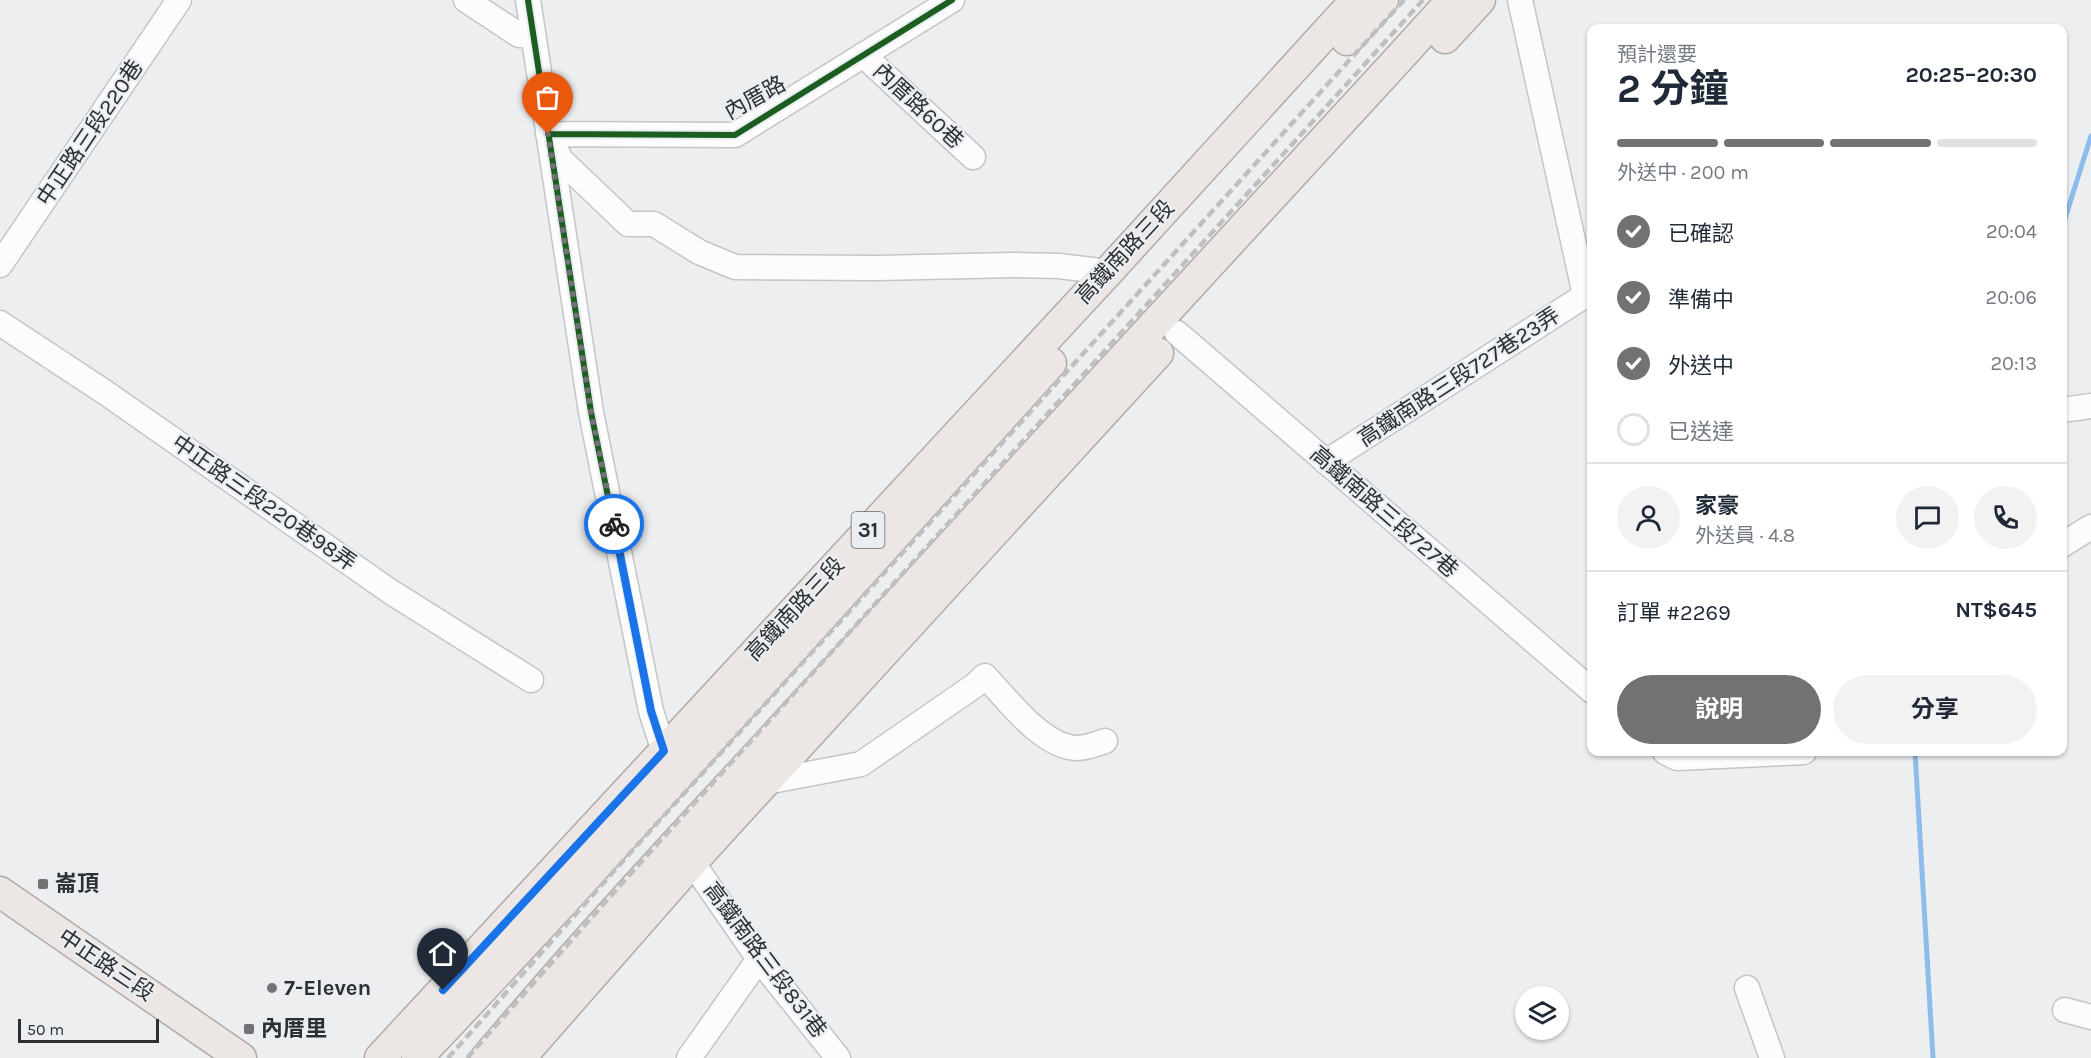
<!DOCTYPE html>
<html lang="zh-TW">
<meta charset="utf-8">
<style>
:root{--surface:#fff;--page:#f2f2f3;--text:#1f2937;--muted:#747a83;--line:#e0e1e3;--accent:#707274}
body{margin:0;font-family:Karla,"Noto Sans TC",sans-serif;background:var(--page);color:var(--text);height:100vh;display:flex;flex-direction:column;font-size:22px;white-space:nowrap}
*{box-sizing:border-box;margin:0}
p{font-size:20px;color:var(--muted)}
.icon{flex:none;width:33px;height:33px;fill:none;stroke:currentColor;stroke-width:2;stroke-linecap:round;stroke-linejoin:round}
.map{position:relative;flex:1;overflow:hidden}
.panel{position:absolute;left:1587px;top:24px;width:480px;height:732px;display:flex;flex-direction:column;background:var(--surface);border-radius:12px;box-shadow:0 2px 4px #0004}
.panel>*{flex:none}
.fabs{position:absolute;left:1515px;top:986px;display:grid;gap:12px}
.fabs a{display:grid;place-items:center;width:54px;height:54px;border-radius:50%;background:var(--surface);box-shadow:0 2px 4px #0004;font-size:30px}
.scale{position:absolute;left:18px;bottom:15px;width:141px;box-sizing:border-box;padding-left:6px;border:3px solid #2d2f31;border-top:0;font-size:16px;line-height:21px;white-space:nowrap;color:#2d2f31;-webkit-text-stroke:4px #eaeef2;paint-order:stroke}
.pin{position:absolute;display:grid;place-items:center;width:51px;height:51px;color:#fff;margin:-62px -26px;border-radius:50% 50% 50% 0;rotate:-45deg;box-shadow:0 0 6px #0007}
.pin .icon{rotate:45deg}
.courier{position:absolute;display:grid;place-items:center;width:60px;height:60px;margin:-30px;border:4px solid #1a73e8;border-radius:50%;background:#fff;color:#222;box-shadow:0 2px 8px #0007}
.overview em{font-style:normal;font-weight:700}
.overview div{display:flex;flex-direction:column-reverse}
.overview{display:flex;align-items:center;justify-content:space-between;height:102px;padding:0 30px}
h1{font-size:39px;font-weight:700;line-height:45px}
.bar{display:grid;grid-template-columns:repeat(4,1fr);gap:9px 6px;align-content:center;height:72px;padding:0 30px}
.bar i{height:8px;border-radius:4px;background:var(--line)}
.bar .selected{background:var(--accent)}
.bar p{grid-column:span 4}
.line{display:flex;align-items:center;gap:15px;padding:0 30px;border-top:2px solid var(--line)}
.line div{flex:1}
.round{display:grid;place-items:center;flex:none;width:63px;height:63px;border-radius:32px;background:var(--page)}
ol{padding:0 30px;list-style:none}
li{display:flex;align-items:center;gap:18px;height:66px}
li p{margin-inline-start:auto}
li .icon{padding:6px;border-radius:50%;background:var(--accent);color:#fff;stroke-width:4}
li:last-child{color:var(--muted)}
li i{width:33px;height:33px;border:3px solid var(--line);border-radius:50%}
.cta{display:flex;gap:12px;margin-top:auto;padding:12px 30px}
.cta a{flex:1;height:69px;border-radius:36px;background:var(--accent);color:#fff;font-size:24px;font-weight:700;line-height:69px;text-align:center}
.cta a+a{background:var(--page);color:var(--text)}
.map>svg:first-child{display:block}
</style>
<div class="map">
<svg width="2091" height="1058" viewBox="0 0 2091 1058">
<rect width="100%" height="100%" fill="#eceef0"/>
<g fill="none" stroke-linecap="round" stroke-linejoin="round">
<path stroke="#8dbbeb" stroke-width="5" d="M2062,228L2091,136
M1915,752L1933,1058"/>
<g stroke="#c3c5c7" stroke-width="27">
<path id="minor" d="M466,0L519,35L533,36
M528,0L591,412L651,711L664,751
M952,0L735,135L548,134L561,160L628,224H654L699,252L735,267L877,268L1014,265L1059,266L1108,272
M1520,0L1585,295
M863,55L973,157
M0,265L179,0
M0,323L106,393L391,592L531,680
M1177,333L1592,691
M2062,410L2091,406
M1326,462L1592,291
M2062,545L2091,527
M1665,752L1677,758L1804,752
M766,782L861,764L974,686L985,676C1008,700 1042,747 1077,748C1087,748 1096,744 1105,741
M692,862L759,959L838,1058
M1747,988L1772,1058
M2065,1010L2091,1017
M689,1058L759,959"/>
</g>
<g stroke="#b2aaa6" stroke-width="33">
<path id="major" d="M1445,38L1480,0
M1347,40L1383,0
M0,892L241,1058
M380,1058L1108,272L1356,0
M417,1058C633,831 840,595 1051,363
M486,1058C614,906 752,762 887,615C1077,411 1265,206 1452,0
M520,1058L692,862L1158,353"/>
</g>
<use href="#minor" stroke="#fcfcfd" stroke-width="24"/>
<use href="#major" stroke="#ece7e4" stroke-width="30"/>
<path stroke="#bfbfc0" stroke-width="4.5" stroke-dasharray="9 4.5" stroke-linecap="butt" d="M448,1058L630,853L1404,0
M467,1058L641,862L1423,0"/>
<g stroke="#eaeef2" stroke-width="10">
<path id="cycleway" d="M528,0L591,412L651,711L664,751
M548,134L735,135L952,0"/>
</g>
<use href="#cycleway" stroke="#1b5e20" stroke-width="6"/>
</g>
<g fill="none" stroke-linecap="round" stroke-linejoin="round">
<path stroke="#707274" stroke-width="6" stroke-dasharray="0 10.8" d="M548,134L591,412L614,524"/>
<path stroke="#1a73e8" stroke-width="8" d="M443,990L664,751L651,711L614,524"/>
</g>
<g fill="#707274" stroke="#eaeef2" stroke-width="2">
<rect x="37" y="878" width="12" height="12" rx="3"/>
<circle cx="272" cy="988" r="6"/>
<rect x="243" y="1023" width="12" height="12" rx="3"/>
</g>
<g text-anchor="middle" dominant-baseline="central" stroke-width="4.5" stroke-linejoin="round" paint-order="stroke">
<rect fill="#eaeef2" stroke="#66686b" stroke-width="1.5" x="851.5" y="512" width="33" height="36" rx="4.5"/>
<g font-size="21" font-weight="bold" fill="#2d2f31">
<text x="868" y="530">31</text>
</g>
<g font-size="22" fill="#2d2f31" stroke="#eaeef2">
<text transform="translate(755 98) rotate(-29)">內厝路</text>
<text transform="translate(918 106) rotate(43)">內厝路60巷</text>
<text transform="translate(90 133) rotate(-56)">中正路三段220巷</text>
<text transform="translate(1125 252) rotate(-47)">高鐵南路三段</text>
<text transform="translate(1459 377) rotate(-33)">高鐵南路三段727巷23弄</text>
<text transform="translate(264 503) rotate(35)">中正路三段220巷98弄</text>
<text transform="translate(1384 512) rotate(41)">高鐵南路三段727巷</text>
<text transform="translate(795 609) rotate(-47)">高鐵南路三段</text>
<text transform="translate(765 960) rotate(53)">高鐵南路三段831巷</text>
<text transform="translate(106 965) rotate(34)">中正路三段</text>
</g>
<g font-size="22" font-weight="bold" fill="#2d2f31" stroke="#eaeef2" text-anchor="start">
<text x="55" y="884">崙頂</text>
<text x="284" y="988">7-Eleven</text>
<text x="261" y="1029">內厝里</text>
</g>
</g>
</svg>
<div class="fabs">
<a><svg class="icon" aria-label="layers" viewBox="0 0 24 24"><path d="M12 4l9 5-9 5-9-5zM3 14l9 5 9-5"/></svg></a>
</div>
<div class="scale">50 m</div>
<div class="pin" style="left:548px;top:134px;background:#ea580c"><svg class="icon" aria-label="bag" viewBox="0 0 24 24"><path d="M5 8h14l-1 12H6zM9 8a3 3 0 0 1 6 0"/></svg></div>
<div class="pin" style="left:443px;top:990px;background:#1f2937"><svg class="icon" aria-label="home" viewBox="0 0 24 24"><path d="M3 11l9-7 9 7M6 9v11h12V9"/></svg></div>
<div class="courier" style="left:614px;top:524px"><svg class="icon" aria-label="bike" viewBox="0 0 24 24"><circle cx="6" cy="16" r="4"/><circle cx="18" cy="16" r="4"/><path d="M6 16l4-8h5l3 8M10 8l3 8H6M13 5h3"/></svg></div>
<section class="panel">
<div class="overview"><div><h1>2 分鐘</h1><p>預計還要</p></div><em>20:25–20:30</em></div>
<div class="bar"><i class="selected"></i><i class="selected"></i><i class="selected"></i><i></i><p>外送中 · 200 m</p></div>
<ol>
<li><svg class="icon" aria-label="check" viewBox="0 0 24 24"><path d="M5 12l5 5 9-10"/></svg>已確認<p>20:04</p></li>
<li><svg class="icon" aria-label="check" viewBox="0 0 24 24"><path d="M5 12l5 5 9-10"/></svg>準備中<p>20:06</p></li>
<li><svg class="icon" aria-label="check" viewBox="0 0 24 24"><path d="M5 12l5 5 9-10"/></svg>外送中<p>20:13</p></li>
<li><i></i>已送達</li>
</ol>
<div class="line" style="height:108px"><a class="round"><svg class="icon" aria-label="person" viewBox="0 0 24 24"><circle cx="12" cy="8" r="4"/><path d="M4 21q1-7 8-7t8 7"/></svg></a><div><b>家豪</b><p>外送員 · 4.8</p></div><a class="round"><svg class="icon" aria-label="chat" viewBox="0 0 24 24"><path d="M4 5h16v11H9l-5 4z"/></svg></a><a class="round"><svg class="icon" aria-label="phone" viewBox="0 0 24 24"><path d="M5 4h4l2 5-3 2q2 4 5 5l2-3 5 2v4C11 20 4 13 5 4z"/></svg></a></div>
<div class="line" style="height:78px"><div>訂單 #2269</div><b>NT$645</b></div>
<div class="cta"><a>說明</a><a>分享</a></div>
</section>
</div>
